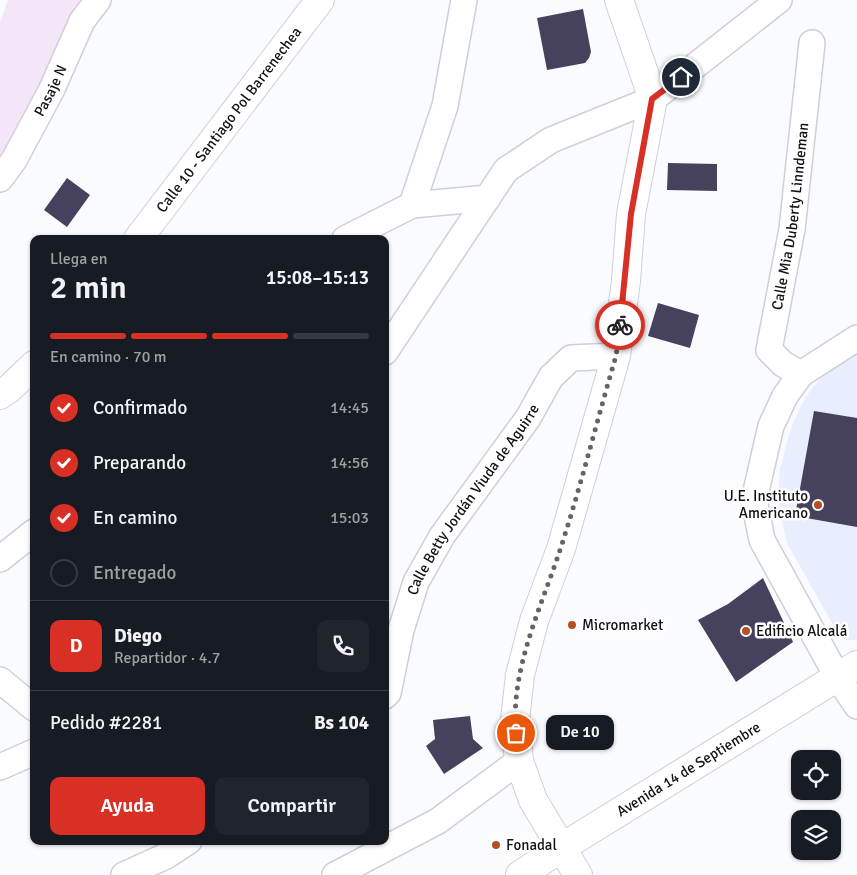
<!DOCTYPE html>
<html lang="es">
<meta charset="utf-8">
<style>
:root{--surface:#171b24;--page:#20242c;--text:#f1f3f6;--muted:#9ea1a6;--line:#363941;--accent:#d93025}
body{margin:0;font-family:Signika,sans-serif;background:var(--page);color:var(--text);height:100vh;display:flex;flex-direction:column;font-size:19px;white-space:nowrap}
*{box-sizing:border-box;margin:0}
p{font-size:16px;color:var(--muted)}
.icon{flex:none;width:28px;height:28px;fill:none;stroke:currentColor;stroke-width:2;stroke-linecap:round;stroke-linejoin:round}
.map{position:relative;flex:1;overflow:hidden}
.side{position:absolute;left:30px;top:235px;width:359px;height:610px;display:flex;flex-direction:column;background:var(--surface);border-radius:10px;box-shadow:0 1px 4px #0004}
.side>*{flex:none}
.tools{position:absolute;left:791px;top:750px;display:grid;gap:10px}
.tools a{display:grid;place-items:center;width:50px;height:50px;border-radius:10px;background:var(--surface);box-shadow:0 1px 4px #0004;font-size:25px}
.pin{position:absolute;display:grid;place-items:center;width:42px;height:42px;color:#fff;margin:-21px;border:2px solid #fff;border-radius:50%;box-shadow:0 1px 5px #0007}
.courier{position:absolute;display:grid;place-items:center;width:50px;height:50px;margin:-25px;border:4px solid #d93025;border-radius:50%;background:#fff;color:#222;box-shadow:0 1px 6px #0007}
.bubble{position:absolute;height:35px;border-radius:10px;background:var(--surface);box-shadow:0 1px 4px #0004;font-size:16px;font-weight:600;line-height:35px;text-align:center}
.headline em{font-style:normal;font-weight:600}
.headline div{display:flex;flex-direction:column-reverse}
.headline{display:flex;align-items:center;justify-content:space-between;height:85px;padding:0 20px}
h1{font-size:32px;font-weight:600;line-height:38px}
.bar{display:grid;grid-template-columns:repeat(4,1fr);gap:8px 5px;align-content:center;height:60px;padding:0 20px}
.bar i{height:6px;border-radius:4px;background:var(--line)}
.bar .selected{background:var(--accent)}
.bar p{grid-column:span 4}
.line{display:flex;align-items:center;gap:12px;padding:0 20px;border-top:1px solid var(--line)}
.line div{flex:1}
.round{display:grid;place-items:center;flex:none;width:52px;height:52px;border-radius:10px;background:var(--page)}
ol{padding:0 20px;list-style:none}
li{display:flex;align-items:center;gap:15px;height:55px}
li p{margin-inline-start:auto}
li .icon{padding:5px;border-radius:50%;background:var(--accent);color:#fff;stroke-width:4}
li:last-child{color:var(--muted)}
li i{width:28px;height:28px;border:2px solid var(--line);border-radius:50%}
.button{display:flex;gap:10px;margin-top:auto;padding:10px 20px}
.button a{flex:1;height:58px;border-radius:10px;background:var(--accent);color:#fff;font-size:20px;font-weight:600;line-height:58px;text-align:center}
.button a+a{background:var(--page);color:var(--text)}
.map>svg:first-child{display:block}
</style>
<div class="map">
<svg width="857" height="875" viewBox="0 0 857 875">
<rect width="100%" height="100%" fill="#fafbfe"/>
<path fill="#e8eefd" d="M857,351V640H846L837,632L787,543L781,517L778,493L780,470L786,445L793,423L805,398L819,380L833,366Z"/>
<path fill="#f5e5f9" d="M8,0H93L28,120L0,160V22Z"/>
<path fill="#46415c" d="M583,9L591,52L589,58L585,63L547,70L537,18Z
M668,163L717,164V191L667,190Z
M67,178L90,195L67,227L44,210Z
M658,303L699,315L690,348L648,336Z
M814,411L857,418V527L795,516Z
M763,578L793,642L736,682L698,620L728,604Z
M470,716L473,739L483,748L444,774L426,746L435,739L433,720Z"/>
<g fill="none" stroke-linecap="round" stroke-linejoin="round">
<g stroke="#cdd0d8" stroke-width="28">
<g id="street">
<path id="s1" d="M0,179L14,160L51,91L82,21L98,0"/>
<path d="M412,205L445,106L464,0"/>
<path d="M345,239L412,205L488,198"/>
<path d="M857,338L801,374L785,396L771,426L754,500L762,540L838,678L857,706"/>
<path d="M385,352L506,170L551,140L653,99L779,0"/>
<path id="s2" d="M801,374L783,364L769,350L792,229L812,43"/>
<path d="M0,559L34,532"/>
<path d="M0,680L34,708"/>
<path id="s3" d="M385,696L388,693L401,630L416,582L442,536L528,418L551,377L571,358L616,356"/>
<path d="M0,767L34,752"/>
<path d="M124,875L166,856L189,841"/>
<path d="M335,875L438,821L519,761"/>
</g>
</g>
<g stroke="#cdd0d8" stroke-width="30">
<g id="secondary">
<path id="s4" d="M138,239L320,0"/>
<path d="M0,395L10,388L34,365"/>
<path id="s5" d="M520,875L561,848L857,665"/>
<path d="M578,875L533,800L519,761L515,720L520,675L534,621L561,549L616,356L626,281L631,214L653,99L619,0"/>
</g>
</g>
<use href="#street" stroke="#fff" stroke-width="25"/>
<use href="#secondary" stroke="#fff" stroke-width="28"/>
</g>
<g fill="none" stroke-linecap="round" stroke-linejoin="round">
<path stroke="#636467" stroke-width="5" stroke-dasharray="0 9" d="M516,733C510,670 541,608 560,550C581,486 597,420 616,356L620,325"/>
<path stroke="#d93025" stroke-width="6" d="M620,325L631,214L652,99L681,77"/>
</g>
<g fill="#b44e23" stroke="#fff" stroke-width="2">
<circle cx="818" cy="505" r="5"/>
<circle cx="572" cy="625" r="5"/>
<circle cx="746" cy="631" r="5"/>
<circle cx="496" cy="845" r="5"/>
</g>
<g text-anchor="middle" dominant-baseline="central" stroke-width="5" stroke-linejoin="round" paint-order="stroke">
<g font-size="15" fill="#111215" stroke="#fff">
<text stroke="none"><textPath href="#s1" startOffset="102">Pasaje N</textPath></text>
<text stroke="none"><textPath href="#s4" startOffset="150">Calle 10 - Santiago Pol Barrenechea</textPath></text>
<text stroke="none"><textPath href="#s2" startOffset="176">Calle Mia Duberty Linndeman</textPath></text>
<text stroke="none"><textPath href="#s3" startOffset="219">Calle Betty Jordán Viuda de Aguirre</textPath></text>
<text stroke="none"><textPath href="#s5" startOffset="199">Avenida 14 de Septiembre</textPath></text>
</g>
<g font-size="15" fill="#111215" stroke="#fff" text-anchor="start">
<text x="808" y="496" text-anchor="end">U.E. Instituto<tspan x="808" dy="17">Americano</tspan></text>
<text x="582" y="625">Micromarket</text>
<text x="756" y="631">Edificio Alcalá</text>
<text x="506" y="845">Fonadal</text>
</g>
</g>
</svg>
<div class="tools">
<a><svg class="icon" aria-label="locate" viewBox="0 0 24 24"><circle cx="12" cy="12" r="6"/><path d="M12 2v4M12 18v4M2 12h4M18 12h4"/></svg></a>
<a><svg class="icon" aria-label="layers" viewBox="0 0 24 24"><path d="M12 4l9 5-9 5-9-5zM3 14l9 5 9-5"/></svg></a>
</div>
<div class="pin" style="left:516px;top:733px;background:#ea580c"><svg class="icon" aria-label="bag" viewBox="0 0 24 24"><path d="M5 8h14l-1 12H6zM9 8a3 3 0 0 1 6 0"/></svg></div>
<div class="pin" style="left:681px;top:77px;background:#1f2937"><svg class="icon" aria-label="home" viewBox="0 0 24 24"><path d="M3 11l9-7 9 7M6 9v11h12V9"/></svg></div>
<div class="courier" style="left:620px;top:325px"><svg class="icon" aria-label="bike" viewBox="0 0 24 24"><circle cx="6" cy="16" r="4"/><circle cx="18" cy="16" r="4"/><path d="M6 16l4-8h5l3 8M10 8l3 8H6M13 5h3"/></svg></div>
<div class="bubble" style="left:546px;top:715px;width:68px">De 10</div>
<section class="side">
<div class="headline"><div><h1>2 min</h1><p>Llega en</p></div><em>15:08–15:13</em></div>
<div class="bar"><i class="selected"></i><i class="selected"></i><i class="selected"></i><i></i><p>En camino · 70 m</p></div>
<ol>
<li><svg class="icon" aria-label="check" viewBox="0 0 24 24"><path d="M5 12l5 5 9-10"/></svg>Confirmado<p>14:45</p></li>
<li><svg class="icon" aria-label="check" viewBox="0 0 24 24"><path d="M5 12l5 5 9-10"/></svg>Preparando<p>14:56</p></li>
<li><svg class="icon" aria-label="check" viewBox="0 0 24 24"><path d="M5 12l5 5 9-10"/></svg>En camino<p>15:03</p></li>
<li><i></i>Entregado</li>
</ol>
<div class="line" style="height:90px"><b class="round" style="background:var(--accent);color:#fff">D</b><div><b>Diego</b><p>Repartidor · 4.7</p></div><a class="round"><svg class="icon" aria-label="phone" viewBox="0 0 24 24"><path d="M5 4h4l2 5-3 2q2 4 5 5l2-3 5 2v4C11 20 4 13 5 4z"/></svg></a></div>
<div class="line" style="height:65px"><div>Pedido #2281</div><b>Bs 104</b></div>
<div class="button"><a>Ayuda</a><a>Compartir</a></div>
</section>
</div>
